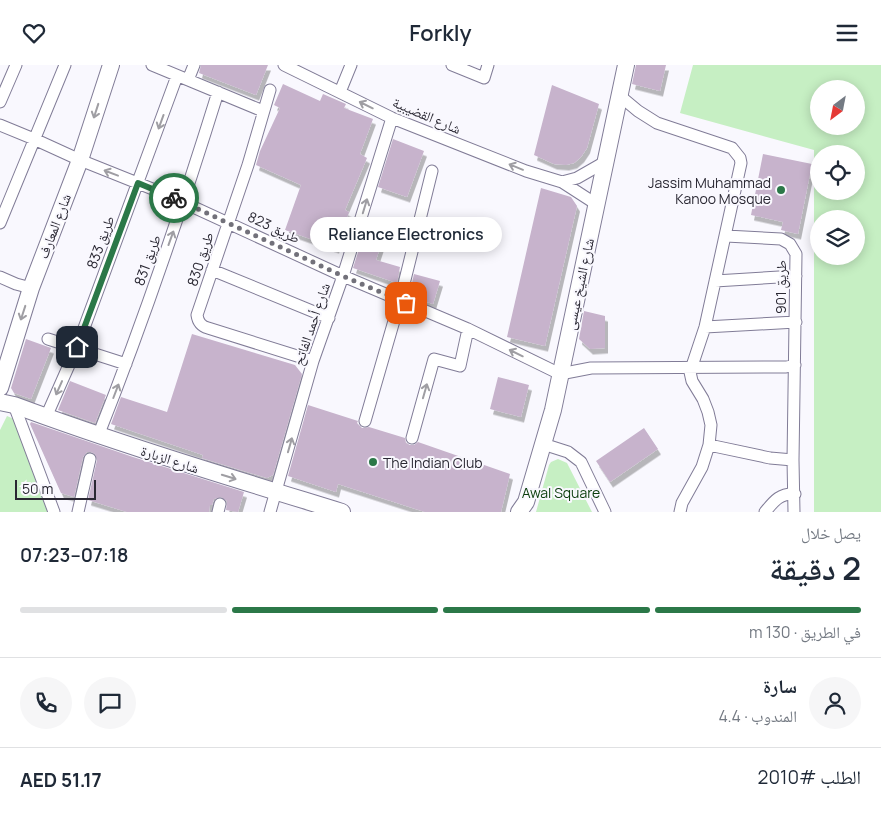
<!DOCTYPE html>
<html lang="ar">
<meta charset="utf-8">
<style>
:root{--surface:#fff;--page:#f6f6f7;--text:#1f2937;--muted:#747a83;--line:#e0e1e3;--accent:#2b7848}
body{margin:0;font-family:Manrope,"Noto Naskh Arabic",sans-serif;background:var(--page);color:var(--text);direction:rtl;height:100vh;display:flex;flex-direction:column;font-size:19px;white-space:nowrap}
*{box-sizing:border-box;margin:0}
p{font-size:16px;color:var(--muted)}
.icon{flex:none;width:28px;height:28px;fill:none;stroke:currentColor;stroke-width:2;stroke-linecap:round;stroke-linejoin:round}
.map{position:relative;height:447px;overflow:hidden;direction:ltr}
.sheet{display:flex;flex-direction:column;background:var(--surface);flex:1}
.sheet>*{flex:none}
.needle{width:32px;rotate:212deg}
.tools{position:absolute;left:810px;top:15px;display:grid;gap:10px}
.tools a{display:grid;place-items:center;width:55px;height:55px;border-radius:50%;background:var(--surface);box-shadow:0 2px 12px #0003;font-size:25px}
.scale{position:absolute;left:15px;bottom:12px;width:81px;box-sizing:border-box;padding-left:5px;border:2px solid #2a2833;border-top:0;font-size:14px;line-height:18px;white-space:nowrap;color:#2a2833;-webkit-text-stroke:4px #f9f8fe;paint-order:stroke}
.pin{position:absolute;display:grid;place-items:center;width:42px;height:42px;color:#fff;margin:-21px;border-radius:10px;box-shadow:0 2px 8px #0006}
.courier{position:absolute;display:grid;place-items:center;width:50px;height:50px;margin:-25px;border:4px solid #2b7848;border-radius:50%;background:#fff;color:#222;box-shadow:0 1px 6px #0007}
.bubble{position:absolute;height:35px;border-radius:18px;background:var(--surface);box-shadow:0 2px 12px #0003;font-size:16px;font-weight:600;line-height:35px;text-align:center;direction:rtl}
.head em{font-style:normal;font-weight:600}
.head div{display:flex;flex-direction:column-reverse}
.head{display:flex;align-items:center;justify-content:space-between;height:85px;padding:0 20px}
h1{font-size:32px;font-weight:600;line-height:38px}
.bar{display:grid;grid-template-columns:repeat(4,1fr);gap:8px 5px;align-content:center;height:60px;padding:0 20px}
.bar i{height:6px;border-radius:4px;background:var(--line)}
.bar .current{background:var(--accent)}
.bar p{grid-column:span 4}
.line{display:flex;align-items:center;gap:12px;padding:0 20px;border-top:1px solid var(--line)}
.line div{flex:1}
.round{display:grid;place-items:center;flex:none;width:52px;height:52px;border-radius:26px;background:var(--page)}
header{display:flex;justify-content:space-between;align-items:center;height:65px;padding:0 20px;background:var(--surface);font-size:22px;font-weight:600}
.map>svg:first-child{display:block}
</style>
<header><svg class="icon" aria-label="menu" viewBox="0 0 24 24"><path d="M4 6h16M4 12h16M4 18h16"/></svg>Forkly<svg class="icon" aria-label="heart" viewBox="0 0 24 24"><path d="M12 20l-8-8c-3-5 5-10 8-4 3-6 11-1 8 4z"/></svg></header>
<div class="map">
<svg width="881" height="447" viewBox="0 0 881 447">
<defs>
<filter id="shadow"><feDropShadow dx="3" dy="5.5" stdDeviation="0" flood-color="#0004"/></filter>
</defs>
<rect width="100%" height="100%" fill="#f9f8fe"/>
<path fill="#c6efc3" fill-rule="evenodd" d="M693,0H881V447H814V85L680,48ZM819,24H856V61H819ZM819,89H856V126H819ZM819,154H856V191H819Z
M7,351L14,354L53,447H0V365Z
M558,394L567,398L592,447H536L549,400L551,397Z"/>
<path fill="#c7b3cc" filter="url(#shadow)" d="M201,0H268L256,30L199,8Z
M636,0H666L660,26L632,19Z
M283,19L320,36L323,29L346,39L344,43L373,54L360,89L367,93L345,145L349,147L336,183L285,165L301,120L256,100L260,86L280,43L274,40Z
M552,20L599,39L587,83L581,92L574,98L566,100L554,99L534,90Z
M393,74L424,86L407,132L378,122Z
M763,89L812,99L798,169L781,165L783,157L751,150Z
M541,123L571,132L577,141L545,281L507,272Z
M368,156L387,162L376,195L400,202L397,218L353,203Z
M414,209L440,216L433,239L409,231Z
M584,246L605,251V283L590,284L579,274Z
M192,269L295,300L302,309L273,410L267,413L221,399L202,393L203,390L111,359L121,332L167,347Z
M26,274L51,283L31,334L14,328L11,323Z
M498,312L529,320L521,352L490,344Z
M70,316L106,330L95,358L58,345Z
M308,340L358,356L357,358L362,363L369,362L405,373L406,378L410,380H414L418,377L510,409L501,447H425L338,419L336,427L288,411Z
M31,357L133,392L244,427L238,447L226,445L227,436L221,432L214,434L212,440H210L209,447H127L88,435L97,395L95,389L91,387H87L83,392L74,432L61,428L30,359Z
M644,363L658,384L610,417L596,396Z"/>
<g fill="none" stroke-linecap="round" stroke-linejoin="round">
<g stroke="#817c97" stroke-width="13">
<path id="street" d="M152,0L263,46
M284,0L392,53L526,106L562,117L596,139
M452,0L484,13L488,0
M188,15L194,0
M270,25L248,100L197,250C198,257 201,261 208,263L313,296
M340,27L351,0
M620,31L638,46L657,58L732,83L740,93L741,98L705,262L690,307L692,316L703,334L708,347L711,360L709,380L702,402L682,438L680,447
M0,37L16,0
M0,60L34,74L80,95L165,129L343,211L468,264L560,309L591,303L786,302L795,300
M562,117L577,113L605,97
M0,158L65,0
M726,171L781,174L790,179L796,189L793,395L794,447
M212,205L329,253
M0,212L16,219L31,223
M715,216L796,211
M705,262L796,257
M48,274L126,299
M14,340L54,447
M46,352L77,282L177,11
M365,356L400,235L432,106
M98,371C143,258 182,143 218,27
M412,373L434,294L460,301L468,264
M543,379L568,387L581,397L605,447
M709,380L770,393L793,395
M78,447L90,394
M218,447L220,439
M270,447L313,296L343,211L392,53
M765,447C774,436 780,428 795,429"/>
</g>
<g stroke="#817c97" stroke-width="18">
<path id="secondary" d="M0,323L31,223L80,95L111,0
M0,337L14,340C122,380 232,413 342,447
M519,447L526,437L553,345L626,0"/>
</g>
<use href="#street" stroke="#fff" stroke-width="11"/>
<use href="#secondary" stroke="#fff" stroke-width="16"/>
</g>
<defs><path id="oneway-shaft" d="M-6 0H5M1.5-3L5.5 0L1.5 3" fill="none" stroke-width="1.6" stroke-linecap="round" stroke-linejoin="round" transform="scale(1.25)"/></defs>
<g stroke="#9f9ea3">
<use href="#oneway-shaft" transform="translate(366 40) rotate(-154)"/>
<use href="#oneway-shaft" transform="translate(96 46) rotate(108)"/>
<use href="#oneway-shaft" transform="translate(161 57) rotate(110)"/>
<use href="#oneway-shaft" transform="translate(516 102) rotate(-158)"/>
<use href="#oneway-shaft" transform="translate(111 108) rotate(-159)"/>
<use href="#oneway-shaft" transform="translate(365 141) rotate(-73)"/>
<use href="#oneway-shaft" transform="translate(171 173) rotate(-70)"/>
<use href="#oneway-shaft" transform="translate(23 248) rotate(108)"/>
<use href="#oneway-shaft" transform="translate(516 288) rotate(-154)"/>
<use href="#oneway-shaft" transform="translate(59 323) rotate(114)"/>
<use href="#oneway-shaft" transform="translate(116 326) rotate(-69)"/>
<use href="#oneway-shaft" transform="translate(425 326) rotate(-74)"/>
<use href="#oneway-shaft" transform="translate(290 380) rotate(-74)"/>
<use href="#oneway-shaft" transform="translate(229 412) rotate(17)"/>
</g>
<g fill="none" stroke-linecap="round" stroke-linejoin="round">
<path stroke="#72717a" stroke-width="5" stroke-dasharray="0 9" d="M174,133L343,211L406,238"/>
<path stroke="#2b7848" stroke-width="6" d="M77,282L138,118L174,133"/>
</g>
<g fill="#2b7848" stroke="#f9f8fe" stroke-width="2">
<circle cx="781" cy="125" r="5"/>
<circle cx="373" cy="397" r="5"/>
</g>
<g text-anchor="middle" dominant-baseline="central" stroke-width="4" stroke-linejoin="round" paint-order="stroke">
<g font-size="14" fill="#2a2833" stroke="#f9f8fe">
<text transform="translate(427 50) rotate(23)">شارع القضيبية</text>
<text transform="translate(54 161) rotate(-69)">شارع المعارف</text>
<text transform="translate(274 162) rotate(25)">طريق 823</text>
<text transform="translate(100 177) rotate(-70)">طريق 833</text>
<text transform="translate(200 194) rotate(-72)">طريق 830</text>
<text transform="translate(147 195) rotate(-70)">طريق 831</text>
<text transform="translate(579 219) rotate(-78)">شارع الشيخ عيسى</text>
<text transform="translate(780 222) rotate(-90)">طريق 901</text>
<text transform="translate(311 259) rotate(-71)">شارع أحمد الفاتح</text>
<text transform="translate(170 394) rotate(18)">شارع الزبارة</text>
</g>
<g font-size="14" fill="#2a2833" stroke="#f9f8fe" text-anchor="end">
<text x="771" y="117">Jassim Muhammad<tspan x="771" dy="16">Kanoo Mosque</tspan></text>
<text x="383" y="397" text-anchor="start">The Indian Club</text>
</g>
<g font-size="14" fill="#0a3d0c" stroke="#f9f8fe">
<text x="561" y="427">Awal Square</text>
</g>
</g>
</svg>
<div class="tools">
<a><svg class="needle" viewBox="-14 -14 28 28"><path d="M0-13l5 13h-10z" fill="#e53935"/><path d="M0 13l5-13h-10z" fill="#747a83"/></svg></a>
<a><svg class="icon" aria-label="locate" viewBox="0 0 24 24"><circle cx="12" cy="12" r="6"/><path d="M12 2v4M12 18v4M2 12h4M18 12h4"/></svg></a>
<a><svg class="icon" aria-label="layers" viewBox="0 0 24 24"><path d="M12 4l9 5-9 5-9-5zM3 14l9 5 9-5"/></svg></a>
</div>
<div class="scale">50 m</div>
<div class="pin" style="left:406px;top:238px;background:#ea580c"><svg class="icon" aria-label="bag" viewBox="0 0 24 24"><path d="M5 8h14l-1 12H6zM9 8a3 3 0 0 1 6 0"/></svg></div>
<div class="pin" style="left:77px;top:282px;background:#1f2937"><svg class="icon" aria-label="home" viewBox="0 0 24 24"><path d="M3 11l9-7 9 7M6 9v11h12V9"/></svg></div>
<div class="courier" style="left:174px;top:133px"><svg class="icon" aria-label="bike" viewBox="0 0 24 24"><circle cx="6" cy="16" r="4"/><circle cx="18" cy="16" r="4"/><path d="M6 16l4-8h5l3 8M10 8l3 8H6M13 5h3"/></svg></div>
<div class="bubble" style="left:310px;top:152px;width:192px">Reliance Electronics</div>
</div>
<section class="sheet">
<div class="head"><div><h1>2 دقيقة</h1><p>يصل خلال</p></div><em>07:18–07:23</em></div>
<div class="bar"><i class="current"></i><i class="current"></i><i class="current"></i><i></i><p>في الطريق · 130 m</p></div>
<div class="line" style="height:90px"><a class="round"><svg class="icon" aria-label="person" viewBox="0 0 24 24"><circle cx="12" cy="8" r="4"/><path d="M4 21q1-7 8-7t8 7"/></svg></a><div><b>سارة</b><p>المندوب · 4.4</p></div><a class="round"><svg class="icon" aria-label="chat" viewBox="0 0 24 24"><path d="M4 5h16v11H9l-5 4z"/></svg></a><a class="round"><svg class="icon" aria-label="phone" viewBox="0 0 24 24"><path d="M5 4h4l2 5-3 2q2 4 5 5l2-3 5 2v4C11 20 4 13 5 4z"/></svg></a></div>
<div class="line" style="height:65px"><div>الطلب #2010</div><b>AED 51.17</b></div>
</section>
